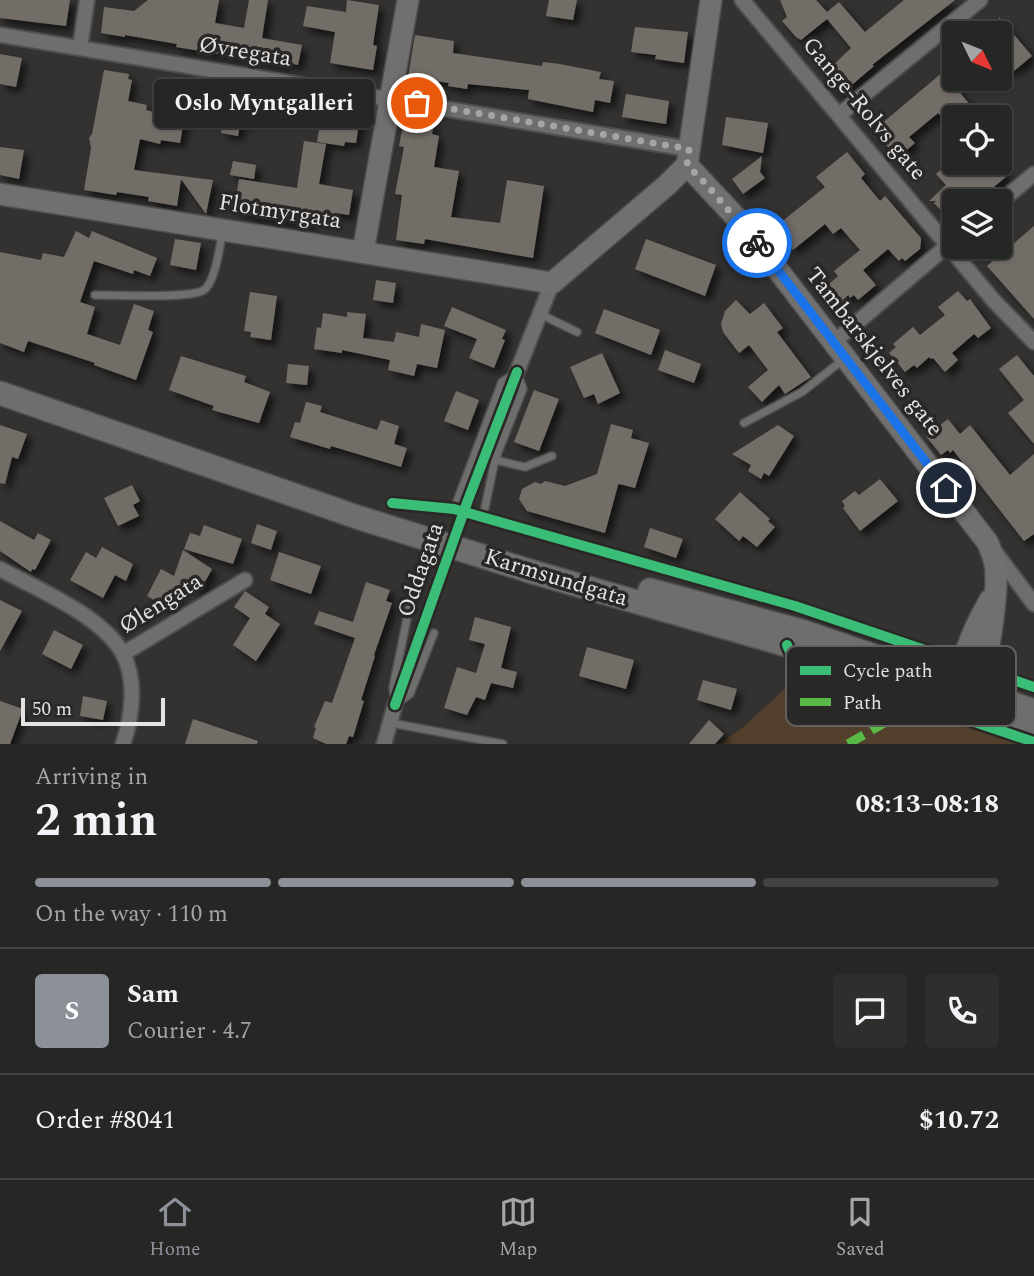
<!DOCTYPE html>
<meta charset="utf-8">
<style>
:root{--surface:#262625;--page:#2e2e2d;--text:#f1f3f6;--muted:#a4a5a7;--line:#424342;--accent:#8c9099}
body{margin:0;font-family:Spectral,serif;background:var(--page);color:var(--text);height:100vh;display:flex;flex-direction:column;font-size:26px;white-space:nowrap}
*{box-sizing:border-box;margin:0}
p{font-size:23px;color:var(--muted)}
.icon{flex:none;width:38px;height:38px;fill:none;stroke:currentColor;stroke-width:2;stroke-linecap:round;stroke-linejoin:round}
.map{position:relative;height:744px;overflow:hidden}
.details{display:flex;flex-direction:column;background:var(--surface);flex:1}
.details>*{flex:none}
.needle{width:46px;rotate:133deg}
.fabs{position:absolute;left:942px;top:21px;display:grid;gap:14px}
.fabs a{display:grid;place-items:center;width:70px;height:70px;border-radius:7px;background:var(--surface);box-shadow:0 2px 5px #0004,0 0 0 2px var(--line);font-size:35px}
.scale{position:absolute;left:21px;bottom:18px;width:144px;box-sizing:border-box;padding-left:7px;border:4px solid #e4e3e2;border-top:0;font-size:19px;line-height:24px;white-space:nowrap;color:#e4e3e2;-webkit-text-stroke:5px #2a2826;paint-order:stroke}
.pin{position:absolute;display:grid;place-items:center;width:60px;height:60px;color:#fff;margin:-30px;border:4px solid #fff;border-radius:50%;box-shadow:0 2px 7px #0007}
.courier{position:absolute;display:grid;place-items:center;width:70px;height:70px;margin:-35px;border:5px solid #1a73e8;border-radius:50%;background:#fff;color:#222;box-shadow:0 2px 9px #0007}
.bubble{position:absolute;height:49px;border-radius:7px;background:var(--surface);box-shadow:0 2px 5px #0004,0 0 0 2px var(--line);font-size:23px;font-weight:700;line-height:49px;text-align:center}
.overview em{font-style:normal;font-weight:700}
.overview div{display:flex;flex-direction:column-reverse}
.overview{display:flex;align-items:center;justify-content:space-between;height:119px;padding:0 35px}
h1{font-size:46px;font-weight:700;line-height:52px}
.bar{display:grid;grid-template-columns:repeat(4,1fr);gap:10px 7px;align-content:center;height:84px;padding:0 35px}
.bar i{height:9px;border-radius:5px;background:var(--line)}
.bar .on{background:var(--accent)}
.bar p{grid-column:span 4}
.line{display:flex;align-items:center;gap:18px;padding:0 35px;border-top:2px solid var(--line)}
.line div{flex:1}
.round{display:grid;place-items:center;flex:none;width:74px;height:74px;border-radius:7px;background:var(--page)}
.tab-bar{display:flex;justify-content:space-around;align-items:center;height:98px;border-top:2px solid var(--line);background:var(--surface);font-size:19px;color:var(--muted)}
.tab-bar a{display:grid;justify-items:center;gap:4px}
.tab-bar .on{color:var(--accent)}
.map>svg:first-child{display:block}
</style>
<div class="map">
<svg width="1034" height="744" viewBox="0 0 1034 744">
<defs>
<filter id="shadow"><feDropShadow dx="5.5" dy="5.5" stdDeviation="3.5" flood-color="#0009"/></filter>
</defs>
<rect width="100%" height="100%" fill="#333231"/>
<path fill="#523f2c" d="M816,661L1034,733V744H719L743,727Z"/>
<path fill="#736d67" filter="url(#shadow)" d="M0,0H70L66,26L0,18Z
M148,0H219L215,23L244,28L249,0H268L262,38L302,45L298,65L285,62V65L176,47L177,44L125,35V37L101,33L104,7L134,11Z
M347,0L379,5L373,45L377,46L373,70L330,63L335,32L303,26L307,6L346,12Z
M549,0H577L573,20L546,16Z
M780,0H816L827,12L839,2L865,32L904,0H955L872,65L874,66L840,95L823,75L851,48L827,19L801,40L796,37L782,21L787,17Z
M999,17L1032,56L1014,71L1011,67L999,77Z
M635,27L688,32L684,63L655,59L656,55L631,52Z
M415,35L454,41L453,53L542,66L543,62L560,64L601,72L599,79L614,81L610,103L595,100L593,112L528,99L529,90L468,84L467,89L448,86L449,83L408,77Z
M0,54L22,58L16,87L0,84Z
M104,70L129,74L128,79L132,80L128,101L147,105L146,110L184,120L180,143L161,140L160,144L140,139L134,170L213,180L206,214L181,179L177,206L148,201L149,197L117,192L116,195L84,190L91,148L89,138L92,134Z
M943,72L980,117H954V121L949,125L938,113L909,137L915,143L897,158L874,130Z
M184,83L246,93L238,136L221,133L223,116L179,109Z
M626,94L669,101L666,124L622,117Z
M322,111L360,117L356,143L345,142L344,146L317,142Z
M726,117L768,123L763,153L722,145Z
M404,120L434,125L432,134L439,136L434,167L459,171L451,217L500,223L507,180L544,186L533,258L425,239L424,244L396,240L402,195L395,194L404,147L399,146Z
M304,141L326,144L319,184L353,190L349,215L336,213L335,216L314,212L311,225L247,215V213L234,211L239,179L297,188Z
M0,147L24,150L19,179L0,175Z
M847,152L865,174L861,178L880,201L885,196L921,238V241L920,249L905,261L902,258L899,261L888,249L863,270L876,285L858,300L854,295L850,298L848,295L842,302L827,286L838,276L834,271L860,250L841,228L833,234L825,224L793,250L775,227L825,187L816,177Z
M762,156L760,172L765,178L743,194L732,179Z
M951,160L960,171L969,163H995L1007,176L977,201H954V225L934,203L936,201H929L946,185L936,174Z
M233,161L256,165L254,179L230,175Z
M1034,226V319L987,266Z
M76,231L89,238L92,231L157,258L150,276L134,270L133,274L94,261L80,302L95,307L87,334L120,345L134,304L154,311L148,330L153,332L136,380L94,365L95,363L28,341L24,352L0,343V252L41,260L43,253L64,257Z
M175,239L201,243L196,270L170,265Z
M646,239L716,265L705,296L635,269Z
M376,280L396,283L393,303L373,300Z
M958,291L967,301L970,299L991,328L978,338L974,334L952,353L958,360L945,372L933,358L931,359L929,357L917,368L914,365L905,372L889,353L896,347L893,344L913,327L920,335L945,315L938,307Z
M250,292L277,296L271,340L250,337L251,332L244,331Z
M736,300L750,314L764,303L783,328L777,332L811,377L785,394L779,385L762,402L748,387L768,370L749,345L739,353L723,332L721,324L725,311Z
M452,307L506,330L502,339L505,340L494,368L469,358L477,339L444,326Z
M604,309L660,330L651,355L595,333Z
M347,312L366,314L363,338L394,342L396,332L419,337L421,324L445,330L437,368L417,364L414,376L388,370L390,360L342,350V353L314,349L317,327L321,328L323,313L347,317Z
M665,350L701,364L694,383L658,370Z
M602,353L620,393L598,404L594,394L584,398L570,367Z
M1017,355L1034,376V444L1008,413L1024,400L999,369Z
M181,356L246,376L244,382L270,392L259,423L212,410L214,406L169,390Z
M288,364L309,366L307,385L286,383Z
M534,390L559,399L539,451L514,442Z
M456,391L479,400L468,430L444,421Z
M306,402L322,406L320,412L377,430L381,420L399,426L394,444L407,448L401,467L331,446L330,449L290,437L295,422L300,423Z
M948,419L960,434L970,425L1010,475L1034,454V534L1024,541L953,450L950,453L948,450L941,455L926,436Z
M611,424L633,430L631,438L649,443L635,488L619,484L618,485L605,533L527,511L519,499L522,489L535,482L541,484L545,481L565,486L597,474Z
M0,425L27,434L18,459L12,457L5,484L0,483Z
M778,425L794,436L769,476L764,473L761,479L748,471L751,465L732,454Z
M880,479L898,501L860,531L843,508L845,506L842,501L855,491L859,495Z
M132,485L140,501L133,505L139,516L118,526L104,498Z
M740,492L770,519L768,521L775,527L757,547L743,536L739,541L715,519Z
M0,521L34,540L38,533L51,540L35,570L32,569L31,572L0,551Z
M257,524L277,531L271,550L251,543Z
M204,525L242,539L233,564L184,549L190,533L200,536Z
M650,528L683,539L676,558L644,547Z
M102,547L133,564L126,581L115,575L103,598L70,580L86,552L96,558Z
M183,550L212,569L200,591L184,582L170,609L147,596L161,569L174,576Z
M279,552L321,566L311,594L270,580Z
M366,582L390,590L386,601L392,603L374,655L375,656L361,700L364,701L353,737L349,736L346,744H326L313,738L316,728L314,727L325,701L332,703L355,638L314,624L319,611L353,622Z
M245,591L269,607L265,614L280,624L256,661L233,645L250,618L234,607Z
M0,600L22,611L0,651Z
M475,617L511,627L501,668L517,672L513,688L491,683L485,700L476,697L467,715L444,708L457,667L476,673L485,644L469,640Z
M54,630L83,645L71,669L42,654Z
M587,647L634,660L626,689L579,676Z
M703,680L737,689L731,710L697,700Z
M83,696L107,701L103,720L80,716Z
M0,701L23,709L10,744H0Z
M193,719L258,741L257,744H185Z
M709,720L724,734L715,744H689Z"/>
<g fill="none" stroke-linecap="round" stroke-linejoin="round">
<g stroke="#4f4e4d" stroke-width="10">
<path id="lane" d="M95,295C115,295 190,299 204,290C215,282 220,247 222,234
M540,314L577,332
M744,423L802,392L844,359
M495,460L525,467L552,456
M454,509L502,382L517,372L523,389L495,460L483,517
M409,609L393,687L395,705L410,694L434,633
M391,723L503,744"/>
</g>
<g stroke="#4f4e4d" stroke-width="18">
<path id="street" d="M742,0L994,301L1034,342
M0,35L689,149
M80,48L87,0
M839,115L980,0
M999,203L1034,174
M833,343L954,240
M517,372L552,283
M995,552L1034,604
M0,569C37,589 103,616 123,654C137,680 132,718 123,744
M123,654L245,580
M384,744L395,705"/>
</g>
<g stroke="#4f4e4d" stroke-width="24">
<path id="secondary" d="M687,165L744,226L988,543C990,549 994,557 995,564C999,587 990,647 983,669C978,681 970,692 962,702
M687,165L711,0
M0,194L552,283L667,185L687,165
M363,252L408,0
M960,701C956,666 973,630 990,600"/>
</g>
<g stroke="#4f4e4d" stroke-width="26">
<path id="primary" d="M0,393L360,518L536,573L787,645L1034,729
M650,590L801,631L1034,711"/>
</g>
<use href="#lane" stroke="#6e6e6d" stroke-width="7"/>
<use href="#street" stroke="#6e6e6d" stroke-width="14"/>
<use href="#secondary" stroke="#707070" stroke-width="21"/>
<use href="#primary" stroke="#6e6e6d" stroke-width="23"/>
<path stroke="#58b947" stroke-width="9" stroke-dasharray="18 9" stroke-linecap="butt" d="M848,744L886,722L907,700"/>
<g stroke="#2a2826" stroke-width="15">
<path id="cycleway" d="M392,503L454,509L795,606L1034,687
M787,645L794,661L1034,742
M395,705L468,500L517,372"/>
</g>
<use href="#cycleway" stroke="#3abd76" stroke-width="10"/>
</g>
<g fill="none" stroke-linecap="round" stroke-linejoin="round">
<path stroke="#a6a5a4" stroke-width="7" stroke-dasharray="0 12.6" d="M417,103L689,149L687,165L706,184L757,243"/>
<path stroke="#1a73e8" stroke-width="9" d="M757,243L946,488"/>
</g>
<g text-anchor="middle" dominant-baseline="central" stroke-width="7" stroke-linejoin="round" paint-order="stroke">
<g font-size="23" fill="#e4e3e2" stroke="#2a2826">
<text transform="translate(245 52) rotate(9)">Øvregata</text>
<text transform="translate(864 109) rotate(50)">Gange-Rolvs gate</text>
<text transform="translate(280 212) rotate(9)">Flotmyrgata</text>
<text transform="translate(874 352) rotate(52)">Tambarskjelves gate</text>
<text transform="translate(421 570) rotate(-71)">Oddagata</text>
<text transform="translate(556 578) rotate(17)">Karmsundgata</text>
<text transform="translate(161 604) rotate(-32)">Ølengata</text>
</g>
</g>
<rect x="786" y="646" width="230" height="80" rx="10" fill="#2a2826" stroke="#62605e" stroke-width="2"/>
<rect x="800" y="666" width="31" height="9" fill="#3abd76"/>
<rect x="800" y="698" width="31" height="8" fill="#58b947"/>
<g font-size="19" fill="#e4e3e2">
<text x="843" y="677">Cycle path</text>
<text x="843" y="709">Path</text>
</g>
</svg>
<div class="fabs">
<a><svg class="needle" viewBox="-14 -14 28 28"><path d="M0-13l5 13h-10z" fill="#e53935"/><path d="M0 13l5-13h-10z" fill="#a4a5a7"/></svg></a>
<a><svg class="icon" aria-label="locate" viewBox="0 0 24 24"><circle cx="12" cy="12" r="6"/><path d="M12 2v4M12 18v4M2 12h4M18 12h4"/></svg></a>
<a><svg class="icon" aria-label="layers" viewBox="0 0 24 24"><path d="M12 4l9 5-9 5-9-5zM3 14l9 5 9-5"/></svg></a>
</div>
<div class="scale">50 m</div>
<div class="pin" style="left:417px;top:103px;background:#ea580c"><svg class="icon" aria-label="bag" viewBox="0 0 24 24"><path d="M5 8h14l-1 12H6zM9 8a3 3 0 0 1 6 0"/></svg></div>
<div class="pin" style="left:946px;top:488px;background:#1f2937"><svg class="icon" aria-label="home" viewBox="0 0 24 24"><path d="M3 11l9-7 9 7M6 9v11h12V9"/></svg></div>
<div class="courier" style="left:757px;top:243px"><svg class="icon" aria-label="bike" viewBox="0 0 24 24"><circle cx="6" cy="16" r="4"/><circle cx="18" cy="16" r="4"/><path d="M6 16l4-8h5l3 8M10 8l3 8H6M13 5h3"/></svg></div>
<div class="bubble" style="left:154px;top:79px;width:220px">Oslo Myntgalleri</div>
</div>
<section class="details">
<div class="overview"><div><h1>2 min</h1><p>Arriving in</p></div><em>08:13–08:18</em></div>
<div class="bar"><i class="on"></i><i class="on"></i><i class="on"></i><i></i><p>On the way · 110 m</p></div>
<div class="line" style="height:126px"><b class="round" style="background:var(--accent);color:#fff">S</b><div><b>Sam</b><p>Courier · 4.7</p></div><a class="round"><svg class="icon" aria-label="chat" viewBox="0 0 24 24"><path d="M4 5h16v11H9l-5 4z"/></svg></a><a class="round"><svg class="icon" aria-label="phone" viewBox="0 0 24 24"><path d="M5 4h4l2 5-3 2q2 4 5 5l2-3 5 2v4C11 20 4 13 5 4z"/></svg></a></div>
<div class="line" style="height:91px"><div>Order #8041</div><b>$10.72</b></div>
</section>
<nav class="tab-bar">
<a class="on"><svg class="icon" aria-label="home" viewBox="0 0 24 24"><path d="M3 11l9-7 9 7M6 9v11h12V9"/></svg>Home</a>
<a><svg class="icon" aria-label="map" viewBox="0 0 24 24"><path d="M3 6l6-2 6 2 6-2v14l-6 2-6-2-6 2zM9 4v14M15 6v14"/></svg>Map</a>
<a><svg class="icon" aria-label="saved" viewBox="0 0 24 24"><path d="M7 4h10v16l-5-4-5 4z"/></svg>Saved</a>
</nav>
